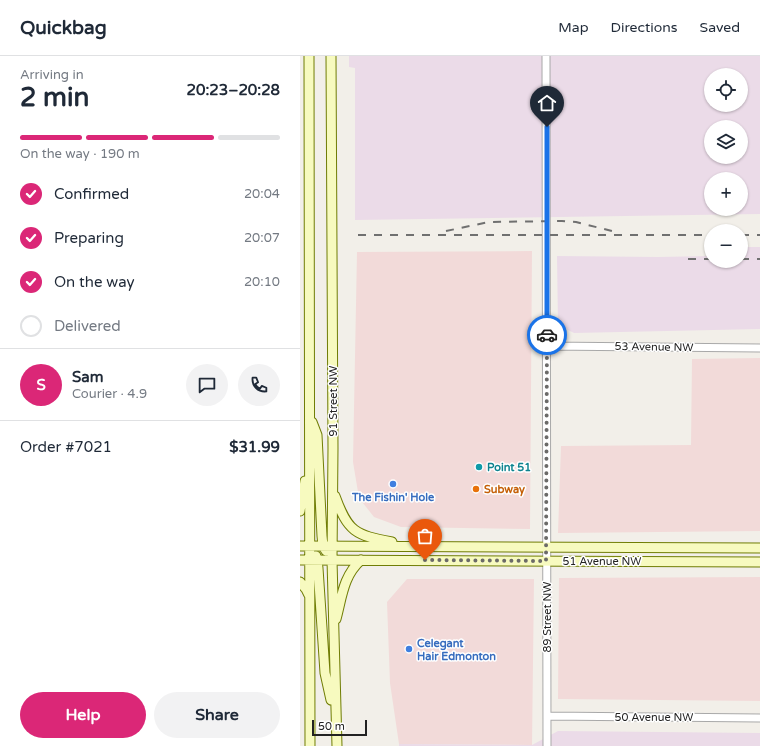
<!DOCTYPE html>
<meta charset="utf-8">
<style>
:root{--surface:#fff;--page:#f2f2f3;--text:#1f2937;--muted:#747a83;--line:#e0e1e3;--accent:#db2777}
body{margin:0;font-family:"Varela Round",sans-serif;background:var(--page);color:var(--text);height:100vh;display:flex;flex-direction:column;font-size:15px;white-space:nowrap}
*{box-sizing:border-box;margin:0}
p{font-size:13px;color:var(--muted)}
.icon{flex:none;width:22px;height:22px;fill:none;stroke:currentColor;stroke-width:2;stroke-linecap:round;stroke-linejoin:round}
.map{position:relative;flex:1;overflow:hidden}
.panel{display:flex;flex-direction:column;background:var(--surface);width:300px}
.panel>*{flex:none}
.tools{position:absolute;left:404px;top:12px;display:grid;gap:8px}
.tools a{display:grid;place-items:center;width:44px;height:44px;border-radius:50%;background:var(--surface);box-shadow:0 1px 3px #0004;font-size:20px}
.scale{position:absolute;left:12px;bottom:10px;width:55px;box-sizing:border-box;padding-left:4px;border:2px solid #222;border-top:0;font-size:11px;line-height:14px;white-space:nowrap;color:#222;-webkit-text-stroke:3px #fff;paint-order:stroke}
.pin{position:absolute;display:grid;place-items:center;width:34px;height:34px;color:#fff;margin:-41px -17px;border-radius:50% 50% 50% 0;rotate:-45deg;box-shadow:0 0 4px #0007}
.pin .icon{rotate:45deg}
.courier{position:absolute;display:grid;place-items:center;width:40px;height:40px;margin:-20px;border:3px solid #1a73e8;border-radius:50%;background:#fff;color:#222;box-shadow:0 1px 5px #0007}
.head em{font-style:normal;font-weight:700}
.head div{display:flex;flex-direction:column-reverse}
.head{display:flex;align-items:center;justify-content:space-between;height:68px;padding:0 20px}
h1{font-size:26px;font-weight:700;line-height:30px}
.bar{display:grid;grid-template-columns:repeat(4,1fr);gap:6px 4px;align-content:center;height:48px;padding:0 20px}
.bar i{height:5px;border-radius:3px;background:var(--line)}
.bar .current{background:var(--accent)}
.bar p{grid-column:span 4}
.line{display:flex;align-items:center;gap:10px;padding:0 20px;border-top:1px solid var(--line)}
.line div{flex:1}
.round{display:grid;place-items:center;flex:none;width:42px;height:42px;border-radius:21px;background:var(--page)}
ol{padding:0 20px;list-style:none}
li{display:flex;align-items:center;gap:12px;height:44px}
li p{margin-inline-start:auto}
li .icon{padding:4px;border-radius:50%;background:var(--accent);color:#fff;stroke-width:4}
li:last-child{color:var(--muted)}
li i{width:22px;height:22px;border:2px solid var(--line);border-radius:50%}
.cta{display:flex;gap:8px;margin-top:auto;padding:8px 20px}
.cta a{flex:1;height:46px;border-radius:24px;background:var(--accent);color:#fff;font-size:16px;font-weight:700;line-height:46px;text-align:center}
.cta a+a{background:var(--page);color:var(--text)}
header{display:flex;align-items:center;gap:24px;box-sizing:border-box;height:56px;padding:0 20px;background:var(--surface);border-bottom:1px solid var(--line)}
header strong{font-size:19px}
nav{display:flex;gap:22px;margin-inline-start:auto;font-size:14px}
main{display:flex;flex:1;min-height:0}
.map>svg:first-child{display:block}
</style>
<header>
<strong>Quickbag</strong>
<nav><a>Map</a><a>Directions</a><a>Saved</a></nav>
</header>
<main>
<section class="panel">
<div class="head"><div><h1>2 min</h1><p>Arriving in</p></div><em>20:23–20:28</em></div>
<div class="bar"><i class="current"></i><i class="current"></i><i class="current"></i><i></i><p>On the way · 190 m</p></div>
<ol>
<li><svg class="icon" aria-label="check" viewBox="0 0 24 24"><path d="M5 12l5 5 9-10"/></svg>Confirmed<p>20:04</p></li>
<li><svg class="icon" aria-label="check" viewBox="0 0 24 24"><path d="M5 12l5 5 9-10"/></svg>Preparing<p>20:07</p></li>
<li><svg class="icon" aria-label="check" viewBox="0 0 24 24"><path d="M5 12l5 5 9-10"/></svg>On the way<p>20:10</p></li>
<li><i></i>Delivered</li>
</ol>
<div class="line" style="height:72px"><b class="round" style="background:var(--accent);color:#fff">S</b><div><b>Sam</b><p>Courier · 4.9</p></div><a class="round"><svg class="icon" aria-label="chat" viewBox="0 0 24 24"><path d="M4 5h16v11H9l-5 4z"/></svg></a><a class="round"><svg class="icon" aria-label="phone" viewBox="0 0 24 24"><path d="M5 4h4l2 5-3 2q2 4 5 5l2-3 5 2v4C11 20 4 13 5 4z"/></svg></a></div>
<div class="line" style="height:52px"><div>Order #7021</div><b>$31.99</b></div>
<div class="cta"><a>Help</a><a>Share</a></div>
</section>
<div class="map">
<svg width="460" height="690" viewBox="0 0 460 690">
<rect width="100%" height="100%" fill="#f2efe9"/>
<path fill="#f2dad9" d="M232,195L230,473L101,471L74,461L59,442L53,406L57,196Z
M460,302V475L258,477L261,390L391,389L392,303Z
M460,521V645L258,643L259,522Z
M107,523H234L232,689L99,688L90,627L87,546Z"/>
<path fill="#ebdbe8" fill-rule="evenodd" d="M49,0H460V158L55,164V12L49,11ZM411,19H441V49H411ZM411,71H441V101H411ZM411,123H441V153H411Z
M441,191H460V273L274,277L258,269L257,200L358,201L411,200V205H441Z
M258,675L460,677V690H99V688L232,689Z"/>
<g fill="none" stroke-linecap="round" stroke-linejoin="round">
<g stroke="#a9a9a9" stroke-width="9">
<path id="street" d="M246,0L247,690
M247,290L460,292
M247,660L460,662"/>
</g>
<g stroke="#707d05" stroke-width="11">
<path id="secondary" d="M9,0L10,690
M31,0L33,392L32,504L37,690
M12,366L17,379L22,480L23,490L26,495
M35,440C48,476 55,479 92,486
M0,455L5,425
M0,490L460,492
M16,500L18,512L25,617L31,644
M0,504L460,506
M0,526L6,533L9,539
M36,563C42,541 43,520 61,504"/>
</g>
<use href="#street" stroke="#fff" stroke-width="7"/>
<use href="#secondary" stroke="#f7fabf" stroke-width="9"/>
<path stroke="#707070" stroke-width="2" stroke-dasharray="8 8" stroke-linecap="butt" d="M146,175L189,166L262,165L276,166L312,175
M58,179H411
M441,179H460
M388,203H411
M441,203H460"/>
</g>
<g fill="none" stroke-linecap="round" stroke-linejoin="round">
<path stroke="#6b6a68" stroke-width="4" stroke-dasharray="0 7.2" d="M125,504L246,505L247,279"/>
<path stroke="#1a73e8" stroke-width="5" d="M247,71V279"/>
</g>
<circle fill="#0f9aa8" stroke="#fff" stroke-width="1.5" cx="179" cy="411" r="4"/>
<g fill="#3f7fe0" stroke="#fff" stroke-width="1.5">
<circle cx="93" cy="428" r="4"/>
<circle cx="109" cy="593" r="4"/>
</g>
<circle fill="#e8710a" stroke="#fff" stroke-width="1.5" cx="176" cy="433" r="4"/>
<g text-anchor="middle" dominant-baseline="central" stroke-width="3" stroke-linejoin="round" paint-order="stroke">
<g font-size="11" fill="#222" stroke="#fff">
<text transform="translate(354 291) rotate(1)">53 Avenue NW</text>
<text transform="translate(33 345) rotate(-90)">91 Street NW</text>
<text x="302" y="505">51 Avenue NW</text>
<text transform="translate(247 561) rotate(-90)">89 Street NW</text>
<text x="354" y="661">50 Avenue NW</text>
</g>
<g font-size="11" font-weight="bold" fill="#0d838f" stroke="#fff" text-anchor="start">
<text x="187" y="411">Point 51</text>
</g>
<g font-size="11" font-weight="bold" fill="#c56008" stroke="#fff" text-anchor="start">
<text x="184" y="433">Subway</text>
</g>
<g font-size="11" font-weight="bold" fill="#366cbe" stroke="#fff">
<text x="93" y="441">The Fishin' Hole</text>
<text x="117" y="587" text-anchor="start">Celegant<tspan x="117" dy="13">Hair Edmonton</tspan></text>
</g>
</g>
</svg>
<div class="tools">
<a><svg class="icon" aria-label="locate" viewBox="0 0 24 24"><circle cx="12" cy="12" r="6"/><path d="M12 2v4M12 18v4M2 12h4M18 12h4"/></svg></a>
<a><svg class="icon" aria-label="layers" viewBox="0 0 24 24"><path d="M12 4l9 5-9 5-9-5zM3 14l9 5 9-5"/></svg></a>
<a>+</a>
<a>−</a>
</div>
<div class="scale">50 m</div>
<div class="pin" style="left:125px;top:504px;background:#ea580c"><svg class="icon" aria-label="bag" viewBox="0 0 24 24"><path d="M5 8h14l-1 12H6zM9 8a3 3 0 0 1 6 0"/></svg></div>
<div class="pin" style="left:247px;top:71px;background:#1f2937"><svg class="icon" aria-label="home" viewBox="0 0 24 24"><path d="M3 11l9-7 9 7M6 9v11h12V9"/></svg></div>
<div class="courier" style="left:247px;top:279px"><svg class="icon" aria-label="car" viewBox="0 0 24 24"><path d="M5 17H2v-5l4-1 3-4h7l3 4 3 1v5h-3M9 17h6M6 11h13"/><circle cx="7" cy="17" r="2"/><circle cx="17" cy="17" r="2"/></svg></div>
</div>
</main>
